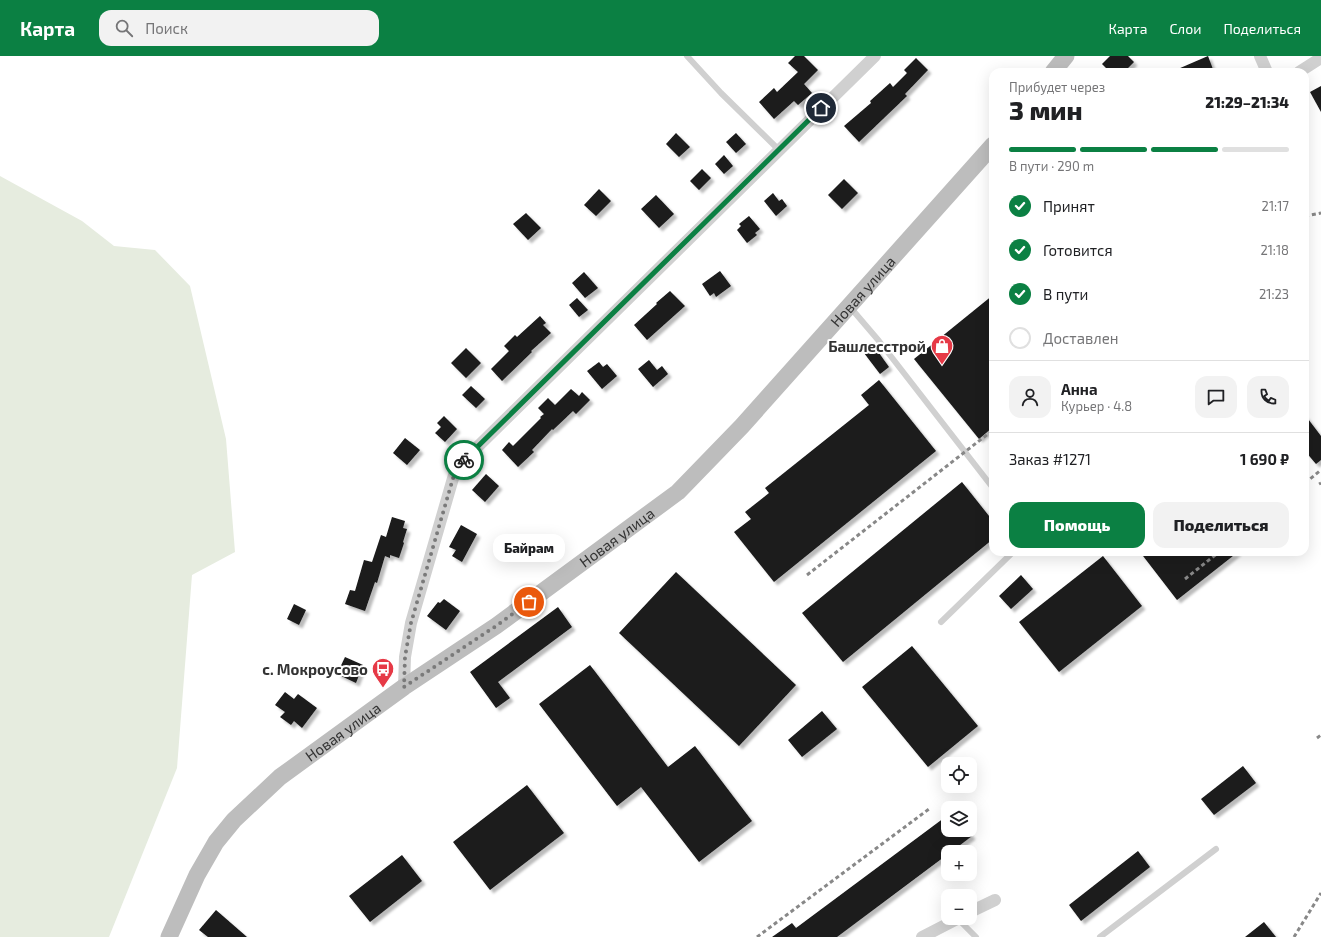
<!DOCTYPE html>
<html lang="ru">
<meta charset="utf-8">
<style>
:root{--surface:#fff;--page:#f2f2f2;--text:#202124;--muted:#757577;--line:#e0e0e0;--accent:#0b8043}
body{margin:0;font-family:"Exo 2",sans-serif;background:var(--page);color:var(--text);height:100vh;display:flex;flex-direction:column;font-size:15px;white-space:nowrap}
*{box-sizing:border-box;margin:0}
p{font-size:13px;color:var(--muted)}
.icon{flex:none;width:22px;height:22px;fill:none;stroke:currentColor;stroke-width:2;stroke-linecap:round;stroke-linejoin:round}
.map{position:relative;flex:1;overflow:hidden}
.drawer{position:absolute;left:989px;top:12px;width:320px;height:488px;display:flex;flex-direction:column;background:var(--surface);border-radius:12px;box-shadow:0 4px 16px #0002}
.drawer>*{flex:none}
.fabs{position:absolute;left:941px;top:701px;display:grid;gap:8px}
.fabs a{display:grid;place-items:center;width:36px;height:36px;border-radius:8px;background:var(--surface);box-shadow:0 4px 16px #0002;font-size:20px}
.pin{position:absolute;display:grid;place-items:center;width:34px;height:34px;color:#fff;margin:-17px;border:2px solid #fff;border-radius:50%;box-shadow:0 1px 4px #0007}
.courier{position:absolute;display:grid;place-items:center;width:40px;height:40px;margin:-20px;border:3px solid #0b8043;border-radius:50%;background:#fff;color:#222;box-shadow:0 1px 5px #0007}
.bubble{position:absolute;height:28px;border-radius:12px;background:var(--surface);box-shadow:0 4px 16px #0002;font-size:13px;font-weight:800;line-height:28px;text-align:center}
.summary em{font-style:normal;font-weight:800}
.summary div{display:flex;flex-direction:column-reverse}
.summary{display:flex;align-items:center;justify-content:space-between;height:68px;padding:0 20px}
h1{font-size:26px;font-weight:800;line-height:30px}
.bar{display:grid;grid-template-columns:repeat(4,1fr);gap:6px 4px;align-content:center;height:48px;padding:0 20px}
.bar i{height:5px;border-radius:3px;background:var(--line)}
.bar .current{background:var(--accent)}
.bar p{grid-column:span 4}
.line{display:flex;align-items:center;gap:10px;padding:0 20px;border-top:1px solid var(--line)}
.line div{flex:1}
.round{display:grid;place-items:center;flex:none;width:42px;height:42px;border-radius:12px;background:var(--page)}
ol{padding:0 20px;list-style:none}
li{display:flex;align-items:center;gap:12px;height:44px}
li p{margin-inline-start:auto}
li .icon{padding:4px;border-radius:50%;background:var(--accent);color:#fff;stroke-width:4}
li:last-child{color:var(--muted)}
li i{width:22px;height:22px;border:2px solid var(--line);border-radius:50%}
.cta{display:flex;gap:8px;margin-top:auto;padding:8px 20px}
.cta a{flex:1;height:46px;border-radius:12px;background:var(--accent);color:#fff;font-size:16px;font-weight:800;line-height:46px;text-align:center}
.cta a+a{background:var(--page);color:var(--text)}
header{display:flex;align-items:center;gap:24px;box-sizing:border-box;height:56px;padding:0 20px;background:var(--accent);color:#fff}
header strong{font-size:19px}
nav{display:flex;gap:22px;margin-inline-start:auto;font-size:14px}
.search{width:280px;height:36px;background:var(--page);display:flex;align-items:center;gap:10px;box-sizing:border-box;padding:0 14px;border-radius:12px;color:var(--muted);font-size:15px}
.map>svg:first-child{display:block}
</style>
<header>
<strong>Карта</strong>
<div class="search"><svg class="icon" aria-label="search" viewBox="0 0 24 24"><circle cx="10" cy="10" r="6"/><path d="M15 15l6 6"/></svg>Поиск</div>
<nav><a>Карта</a><a>Слои</a><a>Поделиться</a></nav>
</header>
<div class="map">
<svg width="1321" height="881" viewBox="0 0 1321 881">
<defs>
<filter id="shadow"><feDropShadow dx="3.5" dy="3.5" stdDeviation="1" flood-color="#0004"/></filter>
</defs>
<rect width="100%" height="100%" fill="#fff"/>
<path fill="#e6ecdf" d="M0,120L82,165L114,190L155,194L190,230L226,383L235,496L192,519L177,712L109,881H0Z"/>
<path fill="#1a1a1a" filter="url(#shadow)" d="M795,0H804L818,14L804,28L812,37L798,49L794,45L774,63L759,46L774,32L777,36L798,16L788,7Z
M1110,0H1128L1134,6L1124,16H1102L1106,12L1102,8Z
M1208,0L1214,16H1171Z
M916,2L928,14L905,38L907,40L859,86L844,70L871,47L870,45L890,27L893,31L907,17L904,14Z
M1321,30V56L1310,36Z
M676,77L690,91L679,101L666,88Z
M736,77L746,88L736,97L726,86Z
M724,99L733,110L724,118L715,108Z
M702,113L711,122L699,134L690,125Z
M844,123L858,137L842,153L828,139Z
M599,133L611,145L596,160L584,149Z
M773,137L779,145L782,143L787,150L776,160L764,145Z
M656,139L674,158L659,172L641,153Z
M526,157L541,172L528,184L513,168Z
M749,160L760,173L755,177L757,179L747,187L737,174L741,170L739,168Z
M720,215L731,230L716,241L714,237L710,240L702,228Z
M584,216L598,232L585,242L572,227Z
M670,235L685,250L647,284L634,269L657,248L656,247Z
M993,239V371L979,383L914,303Z
M577,242L588,254L579,261L569,249Z
M540,260L546,267L543,269L551,277L531,295L532,296L502,325L491,313L509,295L504,290L515,279L517,281Z
M874,290L889,311L880,318L864,297Z
M466,292L481,307L466,322L451,307Z
M649,304L657,314L662,310L668,318L653,331L638,313Z
M599,306L603,311L607,308L617,320L602,333L587,315Z
M879,324L936,395L774,526L734,476L751,463L745,456L769,437L765,432L869,349L861,339Z
M471,330L485,343L476,352L462,339Z
M571,333L579,340L582,336L590,344L576,358L573,355L553,374L552,373L532,394L534,396L518,411L502,394L509,386L513,390L541,362L540,361L544,358L538,352L548,342L555,349Z
M1305,359L1321,380V404L1316,408L1305,395Z
M444,360L457,373L445,386L435,377L441,371L437,367Z
M405,382L420,394L407,409L393,397Z
M486,418L499,430L485,446L472,434Z
M962,426L993,465V483L843,606L802,557Z
M392,461L405,465L403,472L407,473L403,486L404,487L399,502L390,499V502L385,500L377,527L375,526L365,555L345,548L350,534L355,535L364,504L372,506L381,479L386,481Z
M461,469L477,478L462,506L452,500L456,494L449,491Z
M1140,496H1238L1177,544Z
M1103,500L1142,550L1059,616L1019,566Z
M676,516L796,629L739,690L619,577Z
M1021,519L1033,533L1011,553L999,540Z
M444,543L460,555L446,574L427,560L438,546L440,547Z
M294,548L306,554L299,569L287,563Z
M558,551L572,571L498,626L510,642L496,652L470,616Z
M912,590L978,670L928,711L862,631Z
M345,601L363,609L356,627L337,618Z
M590,609L668,711L695,690L752,765L699,806L641,731L617,750L539,648Z
M285,636L294,643L298,638L317,652L302,672L294,665L291,669L280,661L285,656L275,649Z
M822,655L837,673L802,701L788,684Z
M1243,710L1256,727L1214,759L1201,743Z
M527,729L564,777L490,834L453,786Z
M948,759V774H967L972,780L951,796H948V798L837,881H772L792,867L796,872Z
M1138,795L1150,811L1081,865L1069,849Z
M402,799L422,825L370,866L349,840Z
M216,854L247,881H208L199,874Z
M1264,866L1276,881H1245Z"/>
<g fill="none" stroke-linecap="round" stroke-linejoin="round">
<path stroke="#d0d0d0" stroke-width="6" d="M687,0L721,37L779,94
M850,251L879,285L993,432
M941,566L1013,496
M958,863L976,881
M1100,881L1216,793"/>
<path stroke="#d0d0d0" stroke-width="12" d="M1260,0L1267,16
M1299,16L1321,2
M404,631L405,601L411,567L456,412L875,0
M970,856L995,844
M922,881L959,862"/>
<g stroke="#bdbdbd" stroke-width="17">
<path d="M1053,16L1066,0"/>
<path id="s1" d="M169,881L197,819L216,786L234,764L280,721L404,631L496,570L678,436L742,370L993,89"/>
</g>
<path stroke="#888" stroke-width="3" stroke-dasharray="4 3" stroke-linecap="butt" d="M1305,160L1321,157
M1305,427L1321,414
M1319,428L1321,427
M807,519L993,374
M1185,523L1219,496
M1317,682L1321,679
M757,881L929,753
M1294,881L1321,837"/>
</g>
<g fill="none" stroke-linecap="round" stroke-linejoin="round">
<path stroke="#7a7a7a" stroke-width="4" stroke-dasharray="0 7.2" d="M464,404L456,412L411,567L405,601L404,631L496,570L529,546"/>
<path stroke="#0b8043" stroke-width="5" d="M464,404L821,52"/>
</g>
<defs>
<g id="shop-pin" transform="scale(1.15)"><path d="M0 17L-7.5 6A9.5 9.5 0 1 1 7.5 6Z" fill="#e63946" stroke="#fff"/><path d="M-5-2.5h2.3a2.7 3.5 0 0 1 5.4 0H5L5.5 6h-11ZM-1.5-2.5h3a1.5 2.3 0 0 0-3 0Z" fill="#fff"/></g>
<g id="bus-pin" transform="scale(1.15)"><path d="M0 17L-7.5 6A9.5 9.5 0 1 1 7.5 6Z" fill="#e63946" stroke="#fff"/><path d="M-5-6H5V4H4V6H2V4H-2V6H-4V4H-5ZM-3.5-4V0h7V-4ZM-3.5 1.2v1.5H-2V1.2ZM2 1.2v1.5H3.5V1.2Z" fill="#fff"/></g>
</defs>
<g fill-rule="evenodd">
<use href="#shop-pin" x="942" y="290"/>
<use href="#bus-pin" x="383" y="613"/>
</g>
<g text-anchor="middle" dominant-baseline="central" stroke-width="4" stroke-linejoin="round" paint-order="stroke">
<g font-size="15" fill="#333" stroke="#fff">
<text stroke="none"><textPath href="#s1" startOffset="960">Новая улица</textPath></text>
<text stroke="none"><textPath href="#s1" startOffset="611">Новая улица</textPath></text>
<text stroke="none"><textPath href="#s1" startOffset="275">Новая улица</textPath></text>
</g>
<g font-size="15" font-weight="bold" fill="#333" stroke="#fff" text-anchor="end">
<text x="926" y="290">Башлесстрой</text>
<text x="368" y="613">с. Мокроусово</text>
</g>
</g>
</svg>
<div class="fabs">
<a><svg class="icon" aria-label="locate" viewBox="0 0 24 24"><circle cx="12" cy="12" r="6"/><path d="M12 2v4M12 18v4M2 12h4M18 12h4"/></svg></a>
<a><svg class="icon" aria-label="layers" viewBox="0 0 24 24"><path d="M12 4l9 5-9 5-9-5zM3 14l9 5 9-5"/></svg></a>
<a>+</a>
<a>−</a>
</div>
<div class="pin" style="left:529px;top:546px;background:#ea580c"><svg class="icon" aria-label="bag" viewBox="0 0 24 24"><path d="M5 8h14l-1 12H6zM9 8a3 3 0 0 1 6 0"/></svg></div>
<div class="pin" style="left:821px;top:52px;background:#1f2937"><svg class="icon" aria-label="home" viewBox="0 0 24 24"><path d="M3 11l9-7 9 7M6 9v11h12V9"/></svg></div>
<div class="courier" style="left:464px;top:404px"><svg class="icon" aria-label="bike" viewBox="0 0 24 24"><circle cx="6" cy="16" r="4"/><circle cx="18" cy="16" r="4"/><path d="M6 16l4-8h5l3 8M10 8l3 8H6M13 5h3"/></svg></div>
<div class="bubble" style="left:493px;top:478px;width:72px">Байрам</div>
<section class="drawer">
<div class="summary"><div><h1>3 мин</h1><p>Прибудет через</p></div><em>21:29–21:34</em></div>
<div class="bar"><i class="current"></i><i class="current"></i><i class="current"></i><i></i><p>В пути · 290 m</p></div>
<ol>
<li><svg class="icon" aria-label="check" viewBox="0 0 24 24"><path d="M5 12l5 5 9-10"/></svg>Принят<p>21:17</p></li>
<li><svg class="icon" aria-label="check" viewBox="0 0 24 24"><path d="M5 12l5 5 9-10"/></svg>Готовится<p>21:18</p></li>
<li><svg class="icon" aria-label="check" viewBox="0 0 24 24"><path d="M5 12l5 5 9-10"/></svg>В пути<p>21:23</p></li>
<li><i></i>Доставлен</li>
</ol>
<div class="line" style="height:72px"><a class="round"><svg class="icon" aria-label="person" viewBox="0 0 24 24"><circle cx="12" cy="8" r="4"/><path d="M4 21q1-7 8-7t8 7"/></svg></a><div><b>Анна</b><p>Курьер · 4.8</p></div><a class="round"><svg class="icon" aria-label="chat" viewBox="0 0 24 24"><path d="M4 5h16v11H9l-5 4z"/></svg></a><a class="round"><svg class="icon" aria-label="phone" viewBox="0 0 24 24"><path d="M5 4h4l2 5-3 2q2 4 5 5l2-3 5 2v4C11 20 4 13 5 4z"/></svg></a></div>
<div class="line" style="height:52px"><div>Заказ #1271</div><b>1 690 ₽</b></div>
<div class="cta"><a>Помощь</a><a>Поделиться</a></div>
</section>
</div>
